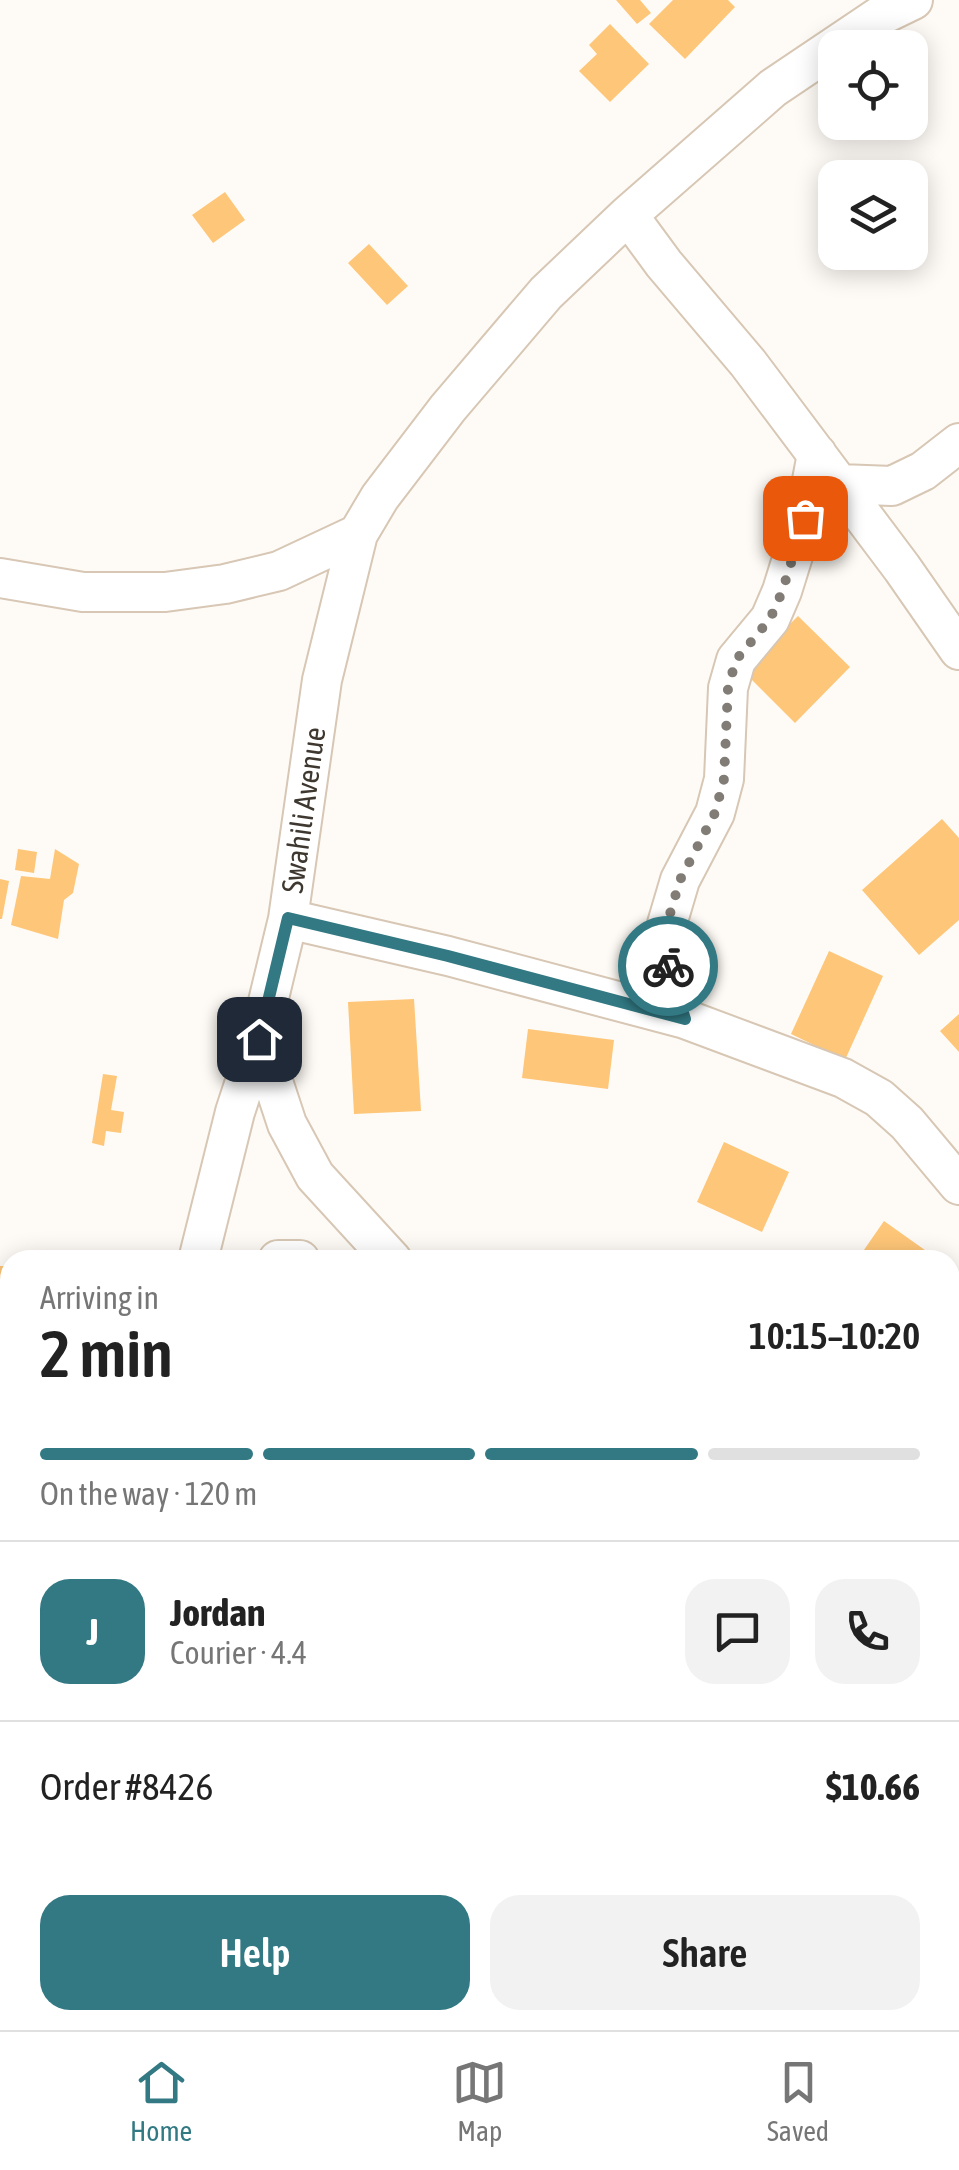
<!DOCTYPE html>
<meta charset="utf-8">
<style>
:root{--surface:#fff;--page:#f2f2f2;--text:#222;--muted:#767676;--line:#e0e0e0;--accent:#327983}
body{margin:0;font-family:"Asap Condensed",sans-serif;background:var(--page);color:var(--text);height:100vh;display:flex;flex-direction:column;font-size:38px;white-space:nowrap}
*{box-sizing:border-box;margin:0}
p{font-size:32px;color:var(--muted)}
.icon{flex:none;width:55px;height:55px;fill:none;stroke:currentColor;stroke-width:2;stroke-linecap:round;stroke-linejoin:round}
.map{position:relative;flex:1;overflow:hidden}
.details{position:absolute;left:0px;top:1250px;width:960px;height:780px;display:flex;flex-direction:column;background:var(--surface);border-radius:30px 30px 0 0;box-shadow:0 5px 25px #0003}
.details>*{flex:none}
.fabs{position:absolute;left:818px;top:30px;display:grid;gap:20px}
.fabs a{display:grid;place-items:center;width:110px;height:110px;border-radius:20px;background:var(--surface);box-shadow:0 5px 25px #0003;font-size:50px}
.pin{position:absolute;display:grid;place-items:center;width:85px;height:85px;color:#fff;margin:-42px;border-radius:20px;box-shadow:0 5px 15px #0006}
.courier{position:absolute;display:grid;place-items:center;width:100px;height:100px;margin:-50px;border:8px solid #327983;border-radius:50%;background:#fff;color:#222;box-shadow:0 2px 12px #0007}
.headline em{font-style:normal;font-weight:600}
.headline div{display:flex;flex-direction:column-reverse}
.headline{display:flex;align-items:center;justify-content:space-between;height:170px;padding:0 40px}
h1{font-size:65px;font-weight:600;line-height:75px}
.bar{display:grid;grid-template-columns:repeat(4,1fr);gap:15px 10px;align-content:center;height:120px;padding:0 40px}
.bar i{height:12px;border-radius:8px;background:var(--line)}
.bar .current{background:var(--accent)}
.bar p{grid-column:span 4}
.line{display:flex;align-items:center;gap:25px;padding:0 40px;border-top:2px solid var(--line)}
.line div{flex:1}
.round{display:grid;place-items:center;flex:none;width:105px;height:105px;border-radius:30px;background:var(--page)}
.primary-button{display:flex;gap:20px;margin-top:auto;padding:20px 40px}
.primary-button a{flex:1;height:115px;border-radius:30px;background:var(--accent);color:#fff;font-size:40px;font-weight:600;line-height:115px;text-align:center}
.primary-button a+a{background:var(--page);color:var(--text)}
.tab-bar{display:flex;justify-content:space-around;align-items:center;height:140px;border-top:2px solid var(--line);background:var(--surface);font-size:28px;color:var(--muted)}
.tab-bar a{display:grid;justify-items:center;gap:5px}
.tab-bar .current{color:var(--accent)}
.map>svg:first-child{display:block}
</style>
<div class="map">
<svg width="959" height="2030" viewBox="0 0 959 2030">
<rect width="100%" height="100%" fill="#fefbf6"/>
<path fill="#fec678" d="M616,0H640L651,13L637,24Z
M673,0H728L735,7L685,59L649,24Z
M610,24L649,64L610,102L579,71L597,54L589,45Z
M225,192L245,220L213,243L192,215Z
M369,244L408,286L387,305L348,263Z
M798,616L850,667L795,723L743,671Z
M942,819L959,838V920L919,955L862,890Z
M18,849L37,852L34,873L15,870Z
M55,849L79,864L73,893L64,900L58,939L11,925L21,876L50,879Z
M0,879L9,881L2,919H0Z
M829,951L883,976L845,1060L791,1034Z
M414,999L421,1111L354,1114L348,1002Z
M959,1014V1052L940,1031Z
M528,1029L614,1040L608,1089L522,1078Z
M103,1074L117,1076L111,1110L124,1112L121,1133L106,1131L104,1146L92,1143Z
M724,1142L789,1172L762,1232L697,1202Z
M884,1221L939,1260H857Z
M0,1266H10V1306H0Z
M0,1380L10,1381V1399L0,1398Z
M959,1518V1580L950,1571V1526Z
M0,1842L10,1844V1913L0,1911Z"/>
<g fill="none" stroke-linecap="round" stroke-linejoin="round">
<g stroke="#d7c7b4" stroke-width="42">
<path id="minor" d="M628,215L664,264L748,363L902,568L959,650
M840,484L892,486L923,471L959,443
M0,578L83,592H165L225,584L279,571L358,534L380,497L448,408L546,293L628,215L773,88L880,16L913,0
M288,919L448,956L685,1019L843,1078L879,1098L907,1123L959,1185
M685,1019L667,964V924L680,880L715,813L724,779L728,688L736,660L770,619L782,591L805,517L817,454
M259,1039L287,1124L315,1176L392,1260
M198,1260L235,1112L259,1039L288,919L322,680L358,534
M278,1260H300
M950,1308L959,1298
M0,1432L10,1434
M950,1577L959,1591
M657,2020L659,2030
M25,2030L27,2020"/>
</g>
<use href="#minor" stroke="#fff" stroke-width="38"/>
</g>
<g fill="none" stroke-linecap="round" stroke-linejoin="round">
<path stroke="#817c75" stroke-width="10" stroke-dasharray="0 18" d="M668,966L667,924L680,880L715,813L724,779L728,688L736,660L770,619L782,592L805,518"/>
<path stroke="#327983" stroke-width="12" d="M259,1039L288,918L448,956L685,1019L668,966"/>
</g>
<g text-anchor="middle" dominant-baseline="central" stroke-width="8" stroke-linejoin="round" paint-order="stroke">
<g font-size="30" fill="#3e3830" stroke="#fff">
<text transform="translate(303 810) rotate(-82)">Swahili Avenue</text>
</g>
</g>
</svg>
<div class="fabs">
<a><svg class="icon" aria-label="locate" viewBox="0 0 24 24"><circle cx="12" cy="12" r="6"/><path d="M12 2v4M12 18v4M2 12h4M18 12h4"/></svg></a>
<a><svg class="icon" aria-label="layers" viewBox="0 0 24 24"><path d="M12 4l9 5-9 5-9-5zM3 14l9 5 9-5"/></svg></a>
</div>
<div class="pin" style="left:805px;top:518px;background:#ea580c"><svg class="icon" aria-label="bag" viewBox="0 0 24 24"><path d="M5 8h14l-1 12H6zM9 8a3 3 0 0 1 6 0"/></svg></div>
<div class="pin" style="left:259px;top:1039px;background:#1f2937"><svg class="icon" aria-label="home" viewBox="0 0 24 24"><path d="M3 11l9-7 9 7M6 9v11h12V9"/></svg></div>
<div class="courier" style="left:668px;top:966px"><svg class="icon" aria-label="bike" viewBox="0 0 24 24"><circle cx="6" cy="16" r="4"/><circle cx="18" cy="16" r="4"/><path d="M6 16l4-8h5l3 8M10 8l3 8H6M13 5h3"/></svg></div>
<section class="details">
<div class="headline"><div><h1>2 min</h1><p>Arriving in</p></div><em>10:15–10:20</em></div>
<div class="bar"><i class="current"></i><i class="current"></i><i class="current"></i><i></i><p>On the way · 120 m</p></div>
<div class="line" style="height:180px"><b class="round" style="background:var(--accent);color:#fff">J</b><div><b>Jordan</b><p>Courier · 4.4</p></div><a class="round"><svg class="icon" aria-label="chat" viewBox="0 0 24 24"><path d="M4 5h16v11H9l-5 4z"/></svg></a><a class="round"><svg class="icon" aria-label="phone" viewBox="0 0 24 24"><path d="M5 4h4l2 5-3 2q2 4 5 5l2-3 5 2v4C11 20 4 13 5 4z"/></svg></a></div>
<div class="line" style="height:130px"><div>Order #8426</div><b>$10.66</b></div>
<div class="primary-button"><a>Help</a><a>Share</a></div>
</section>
</div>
<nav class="tab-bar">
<a class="current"><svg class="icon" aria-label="home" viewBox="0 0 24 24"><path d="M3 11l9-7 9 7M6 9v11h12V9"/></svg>Home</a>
<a><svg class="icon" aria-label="map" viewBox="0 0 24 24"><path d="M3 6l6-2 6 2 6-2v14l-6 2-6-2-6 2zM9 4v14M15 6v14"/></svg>Map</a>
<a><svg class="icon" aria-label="saved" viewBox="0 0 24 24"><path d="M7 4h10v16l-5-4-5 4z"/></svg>Saved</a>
</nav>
